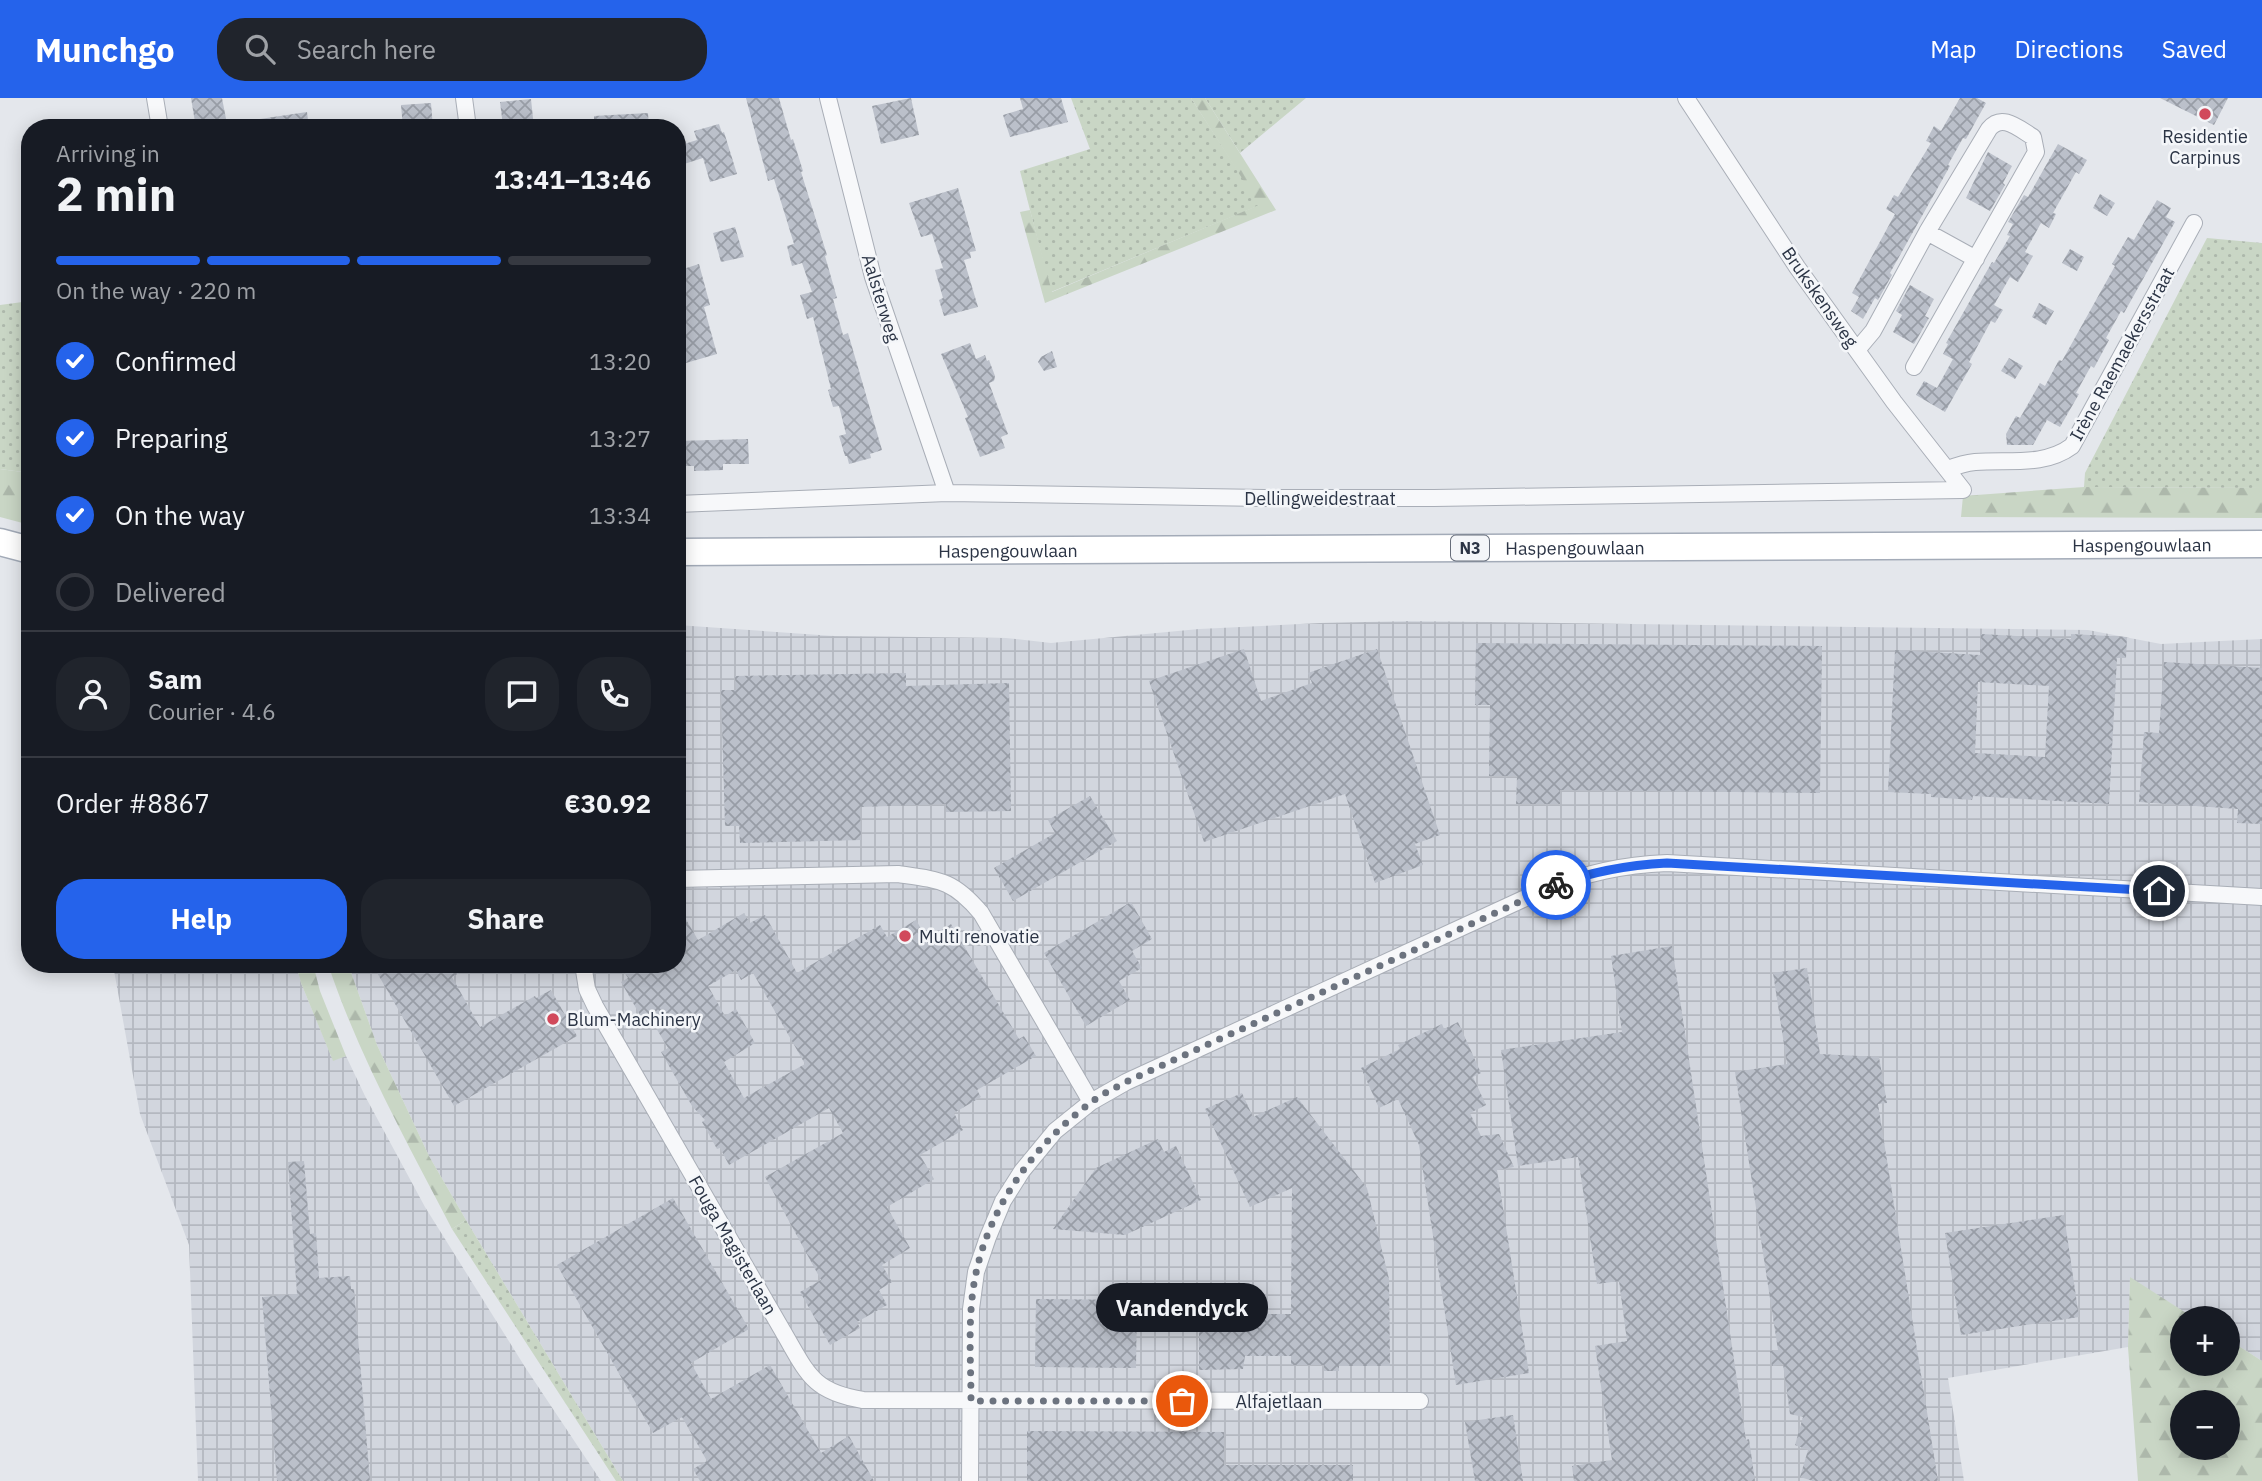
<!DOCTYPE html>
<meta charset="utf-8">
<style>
:root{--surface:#171b24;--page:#20242c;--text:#f1f3f6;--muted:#9ea1a6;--line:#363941;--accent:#2563eb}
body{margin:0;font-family:"IBM Plex Sans",sans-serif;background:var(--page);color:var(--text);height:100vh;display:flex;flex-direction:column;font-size:26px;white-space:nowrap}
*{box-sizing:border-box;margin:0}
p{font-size:23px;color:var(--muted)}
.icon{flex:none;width:38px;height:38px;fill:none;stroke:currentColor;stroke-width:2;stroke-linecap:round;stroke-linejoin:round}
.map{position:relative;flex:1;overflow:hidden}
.panel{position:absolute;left:21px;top:21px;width:665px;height:854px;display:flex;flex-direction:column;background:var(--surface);border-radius:28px;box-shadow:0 4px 18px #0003}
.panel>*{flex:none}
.buttons{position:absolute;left:2170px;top:1208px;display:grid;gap:14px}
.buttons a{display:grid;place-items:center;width:70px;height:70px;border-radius:50%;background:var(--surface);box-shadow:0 4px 18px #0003;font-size:35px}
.pin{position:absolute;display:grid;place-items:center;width:60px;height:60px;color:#fff;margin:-30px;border:4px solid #fff;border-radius:50%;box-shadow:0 2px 7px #0007}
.courier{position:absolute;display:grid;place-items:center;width:70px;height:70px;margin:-35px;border:5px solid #2563eb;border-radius:50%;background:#fff;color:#222;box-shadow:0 2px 9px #0007}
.bubble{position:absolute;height:49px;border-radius:24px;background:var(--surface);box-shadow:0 4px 18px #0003;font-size:23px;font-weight:700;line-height:49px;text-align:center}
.headline em{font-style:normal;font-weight:700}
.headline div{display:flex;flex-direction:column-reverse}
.headline{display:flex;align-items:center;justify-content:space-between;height:119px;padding:0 35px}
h1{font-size:46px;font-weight:700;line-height:52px}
.bar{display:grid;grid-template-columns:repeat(4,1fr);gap:10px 7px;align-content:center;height:84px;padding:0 35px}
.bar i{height:9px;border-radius:5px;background:var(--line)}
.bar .active{background:var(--accent)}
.bar p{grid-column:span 4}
.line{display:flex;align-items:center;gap:18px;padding:0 35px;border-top:2px solid var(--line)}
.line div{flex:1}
.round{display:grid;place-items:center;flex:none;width:74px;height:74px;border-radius:28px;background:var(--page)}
ol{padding:0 35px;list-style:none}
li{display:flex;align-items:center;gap:21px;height:77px}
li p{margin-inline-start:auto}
li .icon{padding:7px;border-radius:50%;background:var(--accent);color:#fff;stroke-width:4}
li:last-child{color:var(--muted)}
li i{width:38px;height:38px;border:4px solid var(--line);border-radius:50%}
.button{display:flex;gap:14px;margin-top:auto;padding:14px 35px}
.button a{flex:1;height:80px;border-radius:28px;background:var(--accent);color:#fff;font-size:28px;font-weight:700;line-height:80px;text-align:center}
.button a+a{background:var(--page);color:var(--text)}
header{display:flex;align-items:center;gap:42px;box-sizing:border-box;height:98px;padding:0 35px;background:var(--accent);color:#fff}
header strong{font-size:33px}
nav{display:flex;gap:38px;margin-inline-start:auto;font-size:24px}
.search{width:490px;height:63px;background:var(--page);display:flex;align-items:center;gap:18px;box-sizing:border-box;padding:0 24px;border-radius:28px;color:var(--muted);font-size:26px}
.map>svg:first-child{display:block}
</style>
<header>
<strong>Munchgo</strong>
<div class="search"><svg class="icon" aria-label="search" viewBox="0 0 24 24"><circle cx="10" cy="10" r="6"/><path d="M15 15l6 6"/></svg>Search here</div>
<nav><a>Map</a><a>Directions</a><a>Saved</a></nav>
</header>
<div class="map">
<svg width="2262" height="1383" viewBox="0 0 2262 1383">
<defs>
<pattern id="industrial-grid" width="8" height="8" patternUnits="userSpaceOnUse" patternTransform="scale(1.75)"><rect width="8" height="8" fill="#d2d6de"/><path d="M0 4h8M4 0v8" fill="none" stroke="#b4b8c0"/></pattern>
<pattern id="grass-dots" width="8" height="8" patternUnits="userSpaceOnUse" patternTransform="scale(1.75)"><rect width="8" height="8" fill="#c9d6c5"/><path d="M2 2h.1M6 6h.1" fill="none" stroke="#adb8ab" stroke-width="1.8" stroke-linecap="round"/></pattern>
<pattern id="forest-firs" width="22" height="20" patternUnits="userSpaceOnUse" patternTransform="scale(1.75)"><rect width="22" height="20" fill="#c9d6c5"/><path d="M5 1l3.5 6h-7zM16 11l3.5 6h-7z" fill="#adb8ab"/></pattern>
<pattern id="building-cross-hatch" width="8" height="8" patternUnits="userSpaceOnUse" patternTransform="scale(1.75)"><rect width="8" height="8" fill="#bbc0ca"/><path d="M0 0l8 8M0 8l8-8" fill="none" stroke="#989da6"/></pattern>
</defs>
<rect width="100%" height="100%" fill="#e4e7ec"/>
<path fill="url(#industrial-grid)" d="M1409,523L2088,532L2161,546L2262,541V1263L2228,1241V1220H2194L2130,1180L2128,1249L1948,1280L1964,1383H623L466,1122L429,1058L377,947L348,866H677V527L834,538L1006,540L1051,545L1199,531L1320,525Z
M119,866H296L301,885L333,962L346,958L365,998L425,1109L525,1269L601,1383H198L189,1147L140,1016L113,867Z"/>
<path fill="url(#grass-dots)" d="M1071,0H1191L1260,107L1051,194L1020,73L1090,51Z
M1205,0H1306L1240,55Z
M2207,140L2262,145V390L2084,389L2085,375Z
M30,203V375L0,371V207Z
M466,1122L623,1383H616L452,1131Z"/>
<path fill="url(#forest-firs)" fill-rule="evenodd" d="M1191,0H1205L1276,112L1045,205L1020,114L1030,112L1052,194L1259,107Z
M0,371L30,375V427L0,419Z
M2084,389L2262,390V420L1961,419L1963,398Z
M296,866H313L320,893L346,958L333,963L301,885Z
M328,866H348L377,947L429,1058L466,1122L452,1131C407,1044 359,959 328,866Z
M2130,1179L2194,1220H2182V1265H2228V1241L2262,1263V1383H2138L2128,1249ZM2182,1304H2228V1349H2182Z"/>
<path fill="url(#building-cross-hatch)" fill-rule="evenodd" d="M191,0H222L227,26L196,30Z
M746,0H779L791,42L793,41L803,73L801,74L827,157L825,158L837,200L833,201L843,237L848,235L882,352L870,356L871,360L849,366L847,358H845L839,338L846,336L839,308L833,309L828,292L831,291L813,219L807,221L800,197L812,194L802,165L792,168L787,148L794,146L774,81L768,83Z
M911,0L919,37L881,46L872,8Z
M1020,0H1061L1068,24L1010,39L1003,17L1023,11Z
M1960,0H1977L1986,5L1966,41L1963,40L1948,67L1950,68L1890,175L1892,177L1878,202L1875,200L1863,221L1851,213L1859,199L1852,195L1895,116L1886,111L1894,97L1898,99L1931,45L1926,43L1934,28L1941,33Z
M2160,0H2228L2214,27Z
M531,1L534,30L503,28L500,4Z
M431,5L433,30H403L401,7Z
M307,14L309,30H261L260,21Z
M648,15L649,30H594V18Z
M719,26L722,35L724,34L737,76L710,84L703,60L684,66L678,48L697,42L694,33Z
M2058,46L2087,62L2079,76L2076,74L2053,115L2056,116L2049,130L2041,125L2025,154L2033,158L2018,184L2010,179L1994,207L2003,212L1995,225L1991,223L1969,264L1972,266L1945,314L1916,297L1924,283L1937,290L1953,261L1943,256L1948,246L1946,245L1992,164L1994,165L2010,138L2007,137L2013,126L2008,124L2024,97L2028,99Z
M1988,54L2012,68L2003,85L2005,87L1990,113L1966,100Z
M958,90L976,153L970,154L971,160L964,162L978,209L944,218L939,202L943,200L935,172L943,170L932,136L921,139L909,105Z
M2100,96L2115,105L2107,118L2093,110Z
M2157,102L2171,110L2166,119L2175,124L2124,215L2121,213L2106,240L2109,242L2094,270L2091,268L2076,295L2079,296L2060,329L2047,322L2033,347H2007L2006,336L2016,318L2020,320L2040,285L2045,288L2059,262L2062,263L2115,168L2112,166L2128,139L2134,142Z
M735,129L744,159L721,164L713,135Z
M2070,151L2084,159L2077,173L2062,165Z
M699,166L710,207L704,209L717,256L686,265L677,233V173Z
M1910,187L1934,201L1925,218L1929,220L1914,246L1893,234L1902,217L1896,213Z
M2039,205L2054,213L2046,227L2032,219Z
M970,245L976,261L985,257L987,263L989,262L995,278L994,283L989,285L1008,336L1001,339L1005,350L980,359L965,320L968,319L941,256Z
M1052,253L1057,269L1044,273L1038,264L1041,259Z
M2009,260L2023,268L2015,281L2001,273Z
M748,341L749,366H723V372L694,373V368H677V343Z
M1981,536L2071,541V536L2127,539L2126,560H2117L2109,706L1973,698L1972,702L1931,699V696L1888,694L1895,552L1980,557ZM1978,584L2049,588L2045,659L1975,655Z
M1476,545L1822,548L1820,695L1560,692V706H1516L1517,678H1489L1490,607H1475Z
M1244,551L1261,603L1312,585L1308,575L1377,551L1440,737L1415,746L1423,767L1375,785L1345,696L1204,744L1149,583Z
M2164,564L2262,570V726L2237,725L2238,711L2139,704L2144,634L2159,635Z
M906,575V588L1009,585L1011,713L946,714V706L860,709L861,742L740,745L739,728H725L721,592H736L735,578Z
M1090,698L1117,743L1013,803L994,770L1055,735L1048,722Z
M1131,804L1152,841L1132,853L1142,870L1119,883L1130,902L1086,928L1044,855Z
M677,806L698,842L744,815L750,825L765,817L797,875L880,827L887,839L916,822L927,841L951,826L1019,941L1024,938L1036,958L977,992L981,999L954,1015L963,1032L920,1057L934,1081L887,1109L910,1150L882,1167L892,1184L879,1192L887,1207L857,1224L860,1230L830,1247L800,1194L821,1182L765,1079L843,1035L829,1010L729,1067L720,1050L717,1051L702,1024L705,1022L692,1008L661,954L668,950L650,920L644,924L621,884L628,880L619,866H677ZM736,872L741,882L753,875L805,966L744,1000L724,964L755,945L736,911L725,918L708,888Z
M1672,848L1746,1342L1749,1341L1755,1383H1574L1572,1368L1612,1362L1595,1248L1627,1243L1619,1183L1597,1186L1578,1059L1518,1068L1501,952L1622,934L1611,858Z
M372,866H475L452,879L480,929L535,898L536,900L551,892L577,938L454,1008Z
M1807,870L1820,956L1879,959L1887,1005L1878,1006L1938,1383H1813L1800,1379L1808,1352L1795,1347L1803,1319L1790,1316L1783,1266L1772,1268L1770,1253L1778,1252L1735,974L1787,966L1773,875Z
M1458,924L1481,975L1473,979L1486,1007L1470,1015L1481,1038L1499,1036L1514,1069L1497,1072L1529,1275L1456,1287L1419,1047L1398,1001L1379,1010L1361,970L1400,951L1398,947L1442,926L1444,931Z
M1242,995L1253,1019L1297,999L1367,1090L1389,1181L1390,1268H1339V1273H1324V1267H1291V1258H1245L1243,1271L1199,1272V1216H1291L1292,1090L1250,1109L1205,1011Z
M1158,1041L1164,1054L1176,1048L1201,1102L1125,1137L1053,1131L1096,1070Z
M304,1063L310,1136L316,1135L319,1180L350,1178L351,1191H354L370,1383H277L262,1199L297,1196L288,1064Z
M673,1100L749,1231L691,1265L711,1301L770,1267L821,1355L849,1338L874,1383H700L693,1371L707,1363L682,1319L653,1335L557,1167Z
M2064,1117L2079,1219L1961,1237L1945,1135Z
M1036,1201L1137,1202L1136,1270L1035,1269Z
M1513,1317L1523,1383H1475L1465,1324Z
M1027,1333L1224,1334V1367H1353V1383H1027Z"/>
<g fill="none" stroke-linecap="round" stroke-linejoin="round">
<g stroke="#a9aeb7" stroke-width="18">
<path id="minor" d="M155,0L160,30
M464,0L468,30
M828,0L873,179L947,395
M1686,0L1797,169L1894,304L1963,392
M1927,134L1976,161
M1857,252L1873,233L1927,134L1989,31C2002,15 2018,30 2033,39L2036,54L1914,269
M1948,371C1956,368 1966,365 1975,364C2008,361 2044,369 2072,348L2194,125
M677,406L947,395L1264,400H1434L1963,392
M677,781L898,776C940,782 953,782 981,815L1091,1004
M583,866L587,891L595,908L785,1237C808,1277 814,1294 863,1302L1420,1303
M970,1383L971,1211L976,1174L988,1139L1003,1103L1022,1073L1055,1033L1091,1004L1126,984L1545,791C1588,775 1621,767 1667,765L2262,799"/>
</g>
<g stroke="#a3abb8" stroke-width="29">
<g id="primary">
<path d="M0,444L30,452"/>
<path id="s1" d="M677,454L2262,446"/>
</g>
</g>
<use href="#minor" stroke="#f7f8fa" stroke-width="16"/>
<use href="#primary" stroke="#fff" stroke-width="26"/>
</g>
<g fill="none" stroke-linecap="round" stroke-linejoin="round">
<path stroke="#6c737f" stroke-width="7" stroke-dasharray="0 12.6" d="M1182,1303H971C971,1261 967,1217 976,1175C990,1108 1035,1046 1089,1006C1100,997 1113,991 1126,984L1556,787"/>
<path stroke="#2563eb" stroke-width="9" d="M1556,787C1593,773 1628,767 1667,765L2159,793"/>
</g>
<g fill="#d1495b" stroke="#f4f6f9" stroke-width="2.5">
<circle cx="2205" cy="16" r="7"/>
<circle cx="905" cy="838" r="7"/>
<circle cx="553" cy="921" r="7"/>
</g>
<g text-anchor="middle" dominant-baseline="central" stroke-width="5" stroke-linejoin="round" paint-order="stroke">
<rect fill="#f4f6f9" stroke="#676e7b" stroke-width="2" x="1451" y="437.5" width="38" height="25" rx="5"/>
<g font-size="16" font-weight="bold" fill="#2b3445">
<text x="1470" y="450">N3</text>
</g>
<g font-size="18" fill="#2b3445" stroke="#f4f6f9" text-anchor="start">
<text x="2205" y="38" text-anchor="middle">Residentie<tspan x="2205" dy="21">Carpinus</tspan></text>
<text x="919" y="838">Multi renovatie</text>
<text x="567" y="921">Blum-Machinery</text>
</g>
<g font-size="18" fill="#2b3445" stroke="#f4f6f9">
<text transform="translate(1820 199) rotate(55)">Brukskensweg</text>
<text transform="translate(881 200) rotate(73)">Aalsterweg</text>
<text transform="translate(2122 256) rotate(-61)">Irène Raemaekersstraat</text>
<text x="1320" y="400">Dellingweidestraat</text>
<text stroke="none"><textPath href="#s1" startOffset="1465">Haspengouwlaan</textPath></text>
<text stroke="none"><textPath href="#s1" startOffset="898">Haspengouwlaan</textPath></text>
<text stroke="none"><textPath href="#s1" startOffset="331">Haspengouwlaan</textPath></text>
<text transform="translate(733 1147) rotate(60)">Fouga Magisterlaan</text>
<text x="1279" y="1303">Alfajetlaan</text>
</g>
</g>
</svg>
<div class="buttons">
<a>+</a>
<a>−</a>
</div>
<div class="pin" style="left:1182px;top:1303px;background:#ea580c"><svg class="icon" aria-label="bag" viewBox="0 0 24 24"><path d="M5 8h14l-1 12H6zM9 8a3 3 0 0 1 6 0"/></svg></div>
<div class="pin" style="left:2159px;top:793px;background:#1f2937"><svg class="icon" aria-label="home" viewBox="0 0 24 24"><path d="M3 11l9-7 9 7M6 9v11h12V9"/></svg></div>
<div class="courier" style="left:1556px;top:787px"><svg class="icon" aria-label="bike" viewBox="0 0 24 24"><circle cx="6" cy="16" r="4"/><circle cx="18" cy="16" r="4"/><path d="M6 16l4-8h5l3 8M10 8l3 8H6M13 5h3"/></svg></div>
<div class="bubble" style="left:1096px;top:1185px;width:172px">Vandendyck</div>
<section class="panel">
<div class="headline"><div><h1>2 min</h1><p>Arriving in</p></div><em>13:41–13:46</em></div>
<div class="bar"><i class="active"></i><i class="active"></i><i class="active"></i><i></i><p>On the way · 220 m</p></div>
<ol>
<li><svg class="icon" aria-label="check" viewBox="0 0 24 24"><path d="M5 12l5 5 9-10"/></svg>Confirmed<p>13:20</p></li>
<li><svg class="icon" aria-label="check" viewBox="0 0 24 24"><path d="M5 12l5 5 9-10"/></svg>Preparing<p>13:27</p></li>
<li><svg class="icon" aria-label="check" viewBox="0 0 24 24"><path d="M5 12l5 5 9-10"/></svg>On the way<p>13:34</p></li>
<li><i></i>Delivered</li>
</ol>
<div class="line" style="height:126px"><a class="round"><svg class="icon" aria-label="person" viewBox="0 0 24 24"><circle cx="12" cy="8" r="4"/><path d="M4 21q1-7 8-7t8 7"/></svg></a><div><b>Sam</b><p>Courier · 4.6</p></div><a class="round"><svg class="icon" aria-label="chat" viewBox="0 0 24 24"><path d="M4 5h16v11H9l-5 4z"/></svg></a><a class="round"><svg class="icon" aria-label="phone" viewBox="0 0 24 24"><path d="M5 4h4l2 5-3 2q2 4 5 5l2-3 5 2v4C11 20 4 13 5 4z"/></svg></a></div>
<div class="line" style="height:91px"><div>Order #8867</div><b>€30.92</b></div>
<div class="button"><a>Help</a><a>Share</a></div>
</section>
</div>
